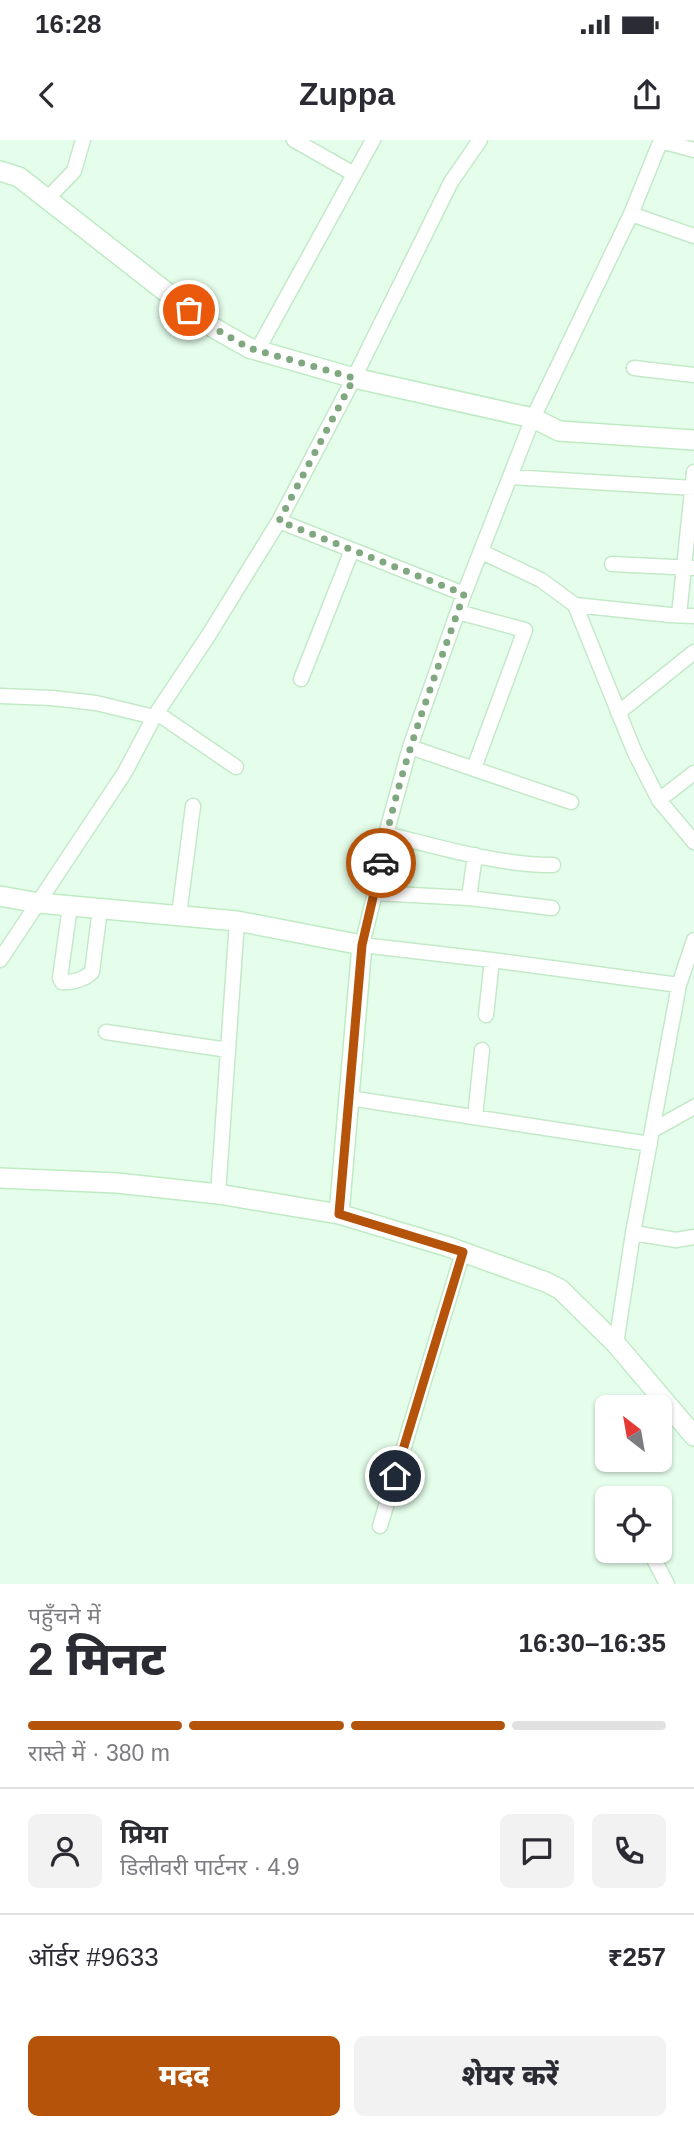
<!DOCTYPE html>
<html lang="hi">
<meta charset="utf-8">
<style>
:root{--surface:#fff;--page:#f2f2f3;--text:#2b2b33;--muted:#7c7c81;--line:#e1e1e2;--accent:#b45309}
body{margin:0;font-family:Helvetica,"Noto Sans Devanagari",sans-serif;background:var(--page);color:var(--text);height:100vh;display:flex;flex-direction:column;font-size:26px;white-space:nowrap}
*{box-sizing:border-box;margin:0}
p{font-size:23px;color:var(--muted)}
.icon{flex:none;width:38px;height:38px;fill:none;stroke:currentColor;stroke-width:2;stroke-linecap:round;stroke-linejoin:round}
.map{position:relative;height:1444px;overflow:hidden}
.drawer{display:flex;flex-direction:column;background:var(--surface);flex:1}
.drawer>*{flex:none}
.needle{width:46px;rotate:329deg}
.fabs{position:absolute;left:595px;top:1255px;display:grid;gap:14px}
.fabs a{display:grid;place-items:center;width:77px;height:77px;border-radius:10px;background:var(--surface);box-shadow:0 2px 5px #0004;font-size:35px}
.pin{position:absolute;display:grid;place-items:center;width:60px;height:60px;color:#fff;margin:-30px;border:4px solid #fff;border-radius:50%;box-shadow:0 2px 7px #0007}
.courier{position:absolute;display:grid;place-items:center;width:70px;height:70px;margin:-35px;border:5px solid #b45309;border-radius:50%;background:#fff;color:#222;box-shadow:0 2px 9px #0007}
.head em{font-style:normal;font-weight:800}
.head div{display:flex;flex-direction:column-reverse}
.head{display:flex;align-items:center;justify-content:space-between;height:119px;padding:0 28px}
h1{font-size:46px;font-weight:800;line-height:52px}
.bar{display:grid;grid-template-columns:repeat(4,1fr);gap:10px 7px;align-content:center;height:84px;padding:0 28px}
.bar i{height:9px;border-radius:5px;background:var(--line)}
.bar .on{background:var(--accent)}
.bar p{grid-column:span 4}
.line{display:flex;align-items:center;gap:18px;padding:0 28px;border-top:2px solid var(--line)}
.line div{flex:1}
.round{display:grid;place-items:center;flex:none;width:74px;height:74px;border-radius:10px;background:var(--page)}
.cta{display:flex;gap:14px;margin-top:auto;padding:14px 28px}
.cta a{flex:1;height:80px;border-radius:10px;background:var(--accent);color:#fff;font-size:28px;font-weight:800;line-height:80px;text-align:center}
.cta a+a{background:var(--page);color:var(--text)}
.status{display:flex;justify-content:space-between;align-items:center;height:49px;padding:0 35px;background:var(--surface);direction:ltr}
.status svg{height:19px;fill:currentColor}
header{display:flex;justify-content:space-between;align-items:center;height:91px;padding:0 28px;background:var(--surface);font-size:32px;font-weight:800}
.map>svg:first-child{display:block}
</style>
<div class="status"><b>16:28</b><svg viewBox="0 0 49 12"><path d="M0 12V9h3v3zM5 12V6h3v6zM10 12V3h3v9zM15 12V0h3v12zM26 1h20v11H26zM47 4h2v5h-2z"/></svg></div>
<header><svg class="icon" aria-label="back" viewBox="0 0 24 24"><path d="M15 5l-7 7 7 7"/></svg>Zuppa<svg class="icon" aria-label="share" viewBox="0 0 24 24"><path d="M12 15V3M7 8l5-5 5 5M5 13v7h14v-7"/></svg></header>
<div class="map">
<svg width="694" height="1444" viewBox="0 0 694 1444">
<rect width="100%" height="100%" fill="#e5feeb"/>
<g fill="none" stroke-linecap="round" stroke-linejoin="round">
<g stroke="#c4e9c8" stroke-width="17">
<path id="street" d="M294,0L354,34
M661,0L631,74L533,278L464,454L410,607L386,694L375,753L362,805L492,820L679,845
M661,1L694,10
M47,59L74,31L83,0
M631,74L694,96
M257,211L373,0
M634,228L694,235
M510,337L694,348
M279,381L464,454
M482,412L541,440L575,465L635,613L659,660L694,702
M612,424L694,428
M575,465L670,475L694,476
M458,472L525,490L474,628
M679,475L694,332
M301,539L352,410
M0,556L52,558L96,563L154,577
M157,573L236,627
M618,573L694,512
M410,607L571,662
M659,660L694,633
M386,694C440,707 497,725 553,725
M375,753L469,758L552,768
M469,758L475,715
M70,766L60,838L62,842C72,843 85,839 92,832L100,769
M179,775L193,666
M0,820L125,632L154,577L208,496L279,381L354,238L451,42L480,0
M486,875L492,820
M106,892L228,910
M349,958L650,1004
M475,977L482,910
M653,990L694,967
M218,1054L237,781
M633,1093L676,1100L694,1097
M616,1204L633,1093L679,845L694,800
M380,1386L463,1112
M649,1410L667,1444"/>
</g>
<g stroke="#bfebc3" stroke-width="22">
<path id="secondary" d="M0,31L19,37L207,184L249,208L354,238L533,278L559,291L694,300
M0,756L39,763L237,781L362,805L339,1074
M0,1038L117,1043L218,1054L339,1074L449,1107L546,1142L560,1149L616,1204L694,1296"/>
</g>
<use href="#street" stroke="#fff" stroke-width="14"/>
<use href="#secondary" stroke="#fff" stroke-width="19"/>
</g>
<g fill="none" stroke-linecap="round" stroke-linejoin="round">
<path stroke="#80a880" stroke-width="7" stroke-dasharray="0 12.6" d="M189,170L207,184L249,208L354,238L279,381L464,454C433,543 398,630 381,723"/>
<path stroke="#b45309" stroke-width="9" d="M381,723L362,805L339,1074L463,1112L395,1336"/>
</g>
</svg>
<div class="fabs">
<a><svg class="needle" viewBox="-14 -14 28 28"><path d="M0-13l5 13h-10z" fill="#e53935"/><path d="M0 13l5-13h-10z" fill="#7c7c81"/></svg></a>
<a><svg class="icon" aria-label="locate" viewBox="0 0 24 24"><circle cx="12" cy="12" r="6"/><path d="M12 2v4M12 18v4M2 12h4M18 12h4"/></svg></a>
</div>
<div class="pin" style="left:189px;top:170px;background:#ea580c"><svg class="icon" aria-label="bag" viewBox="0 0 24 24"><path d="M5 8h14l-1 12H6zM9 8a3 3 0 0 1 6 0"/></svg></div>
<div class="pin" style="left:395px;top:1336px;background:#1f2937"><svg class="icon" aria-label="home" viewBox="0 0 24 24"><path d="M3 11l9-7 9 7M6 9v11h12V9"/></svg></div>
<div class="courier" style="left:381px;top:723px"><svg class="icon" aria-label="car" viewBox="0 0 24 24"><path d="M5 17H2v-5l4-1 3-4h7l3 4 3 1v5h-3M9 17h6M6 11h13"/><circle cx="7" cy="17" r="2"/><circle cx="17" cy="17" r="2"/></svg></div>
</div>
<section class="drawer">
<div class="head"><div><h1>2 मिनट</h1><p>पहुँचने में</p></div><em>16:30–16:35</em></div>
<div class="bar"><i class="on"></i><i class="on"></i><i class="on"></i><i></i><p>रास्ते में · 380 m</p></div>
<div class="line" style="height:126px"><a class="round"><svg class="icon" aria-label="person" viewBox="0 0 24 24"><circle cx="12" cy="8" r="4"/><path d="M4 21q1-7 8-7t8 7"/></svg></a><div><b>प्रिया</b><p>डिलीवरी पार्टनर · 4.9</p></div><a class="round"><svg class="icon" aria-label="chat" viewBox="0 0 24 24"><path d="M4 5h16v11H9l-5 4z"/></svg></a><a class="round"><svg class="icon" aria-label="phone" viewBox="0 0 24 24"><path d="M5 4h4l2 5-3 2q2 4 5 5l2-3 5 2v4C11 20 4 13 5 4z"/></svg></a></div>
<div class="line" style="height:91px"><div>ऑर्डर #9633</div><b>₹257</b></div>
<div class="cta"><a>मदद</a><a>शेयर करें</a></div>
</section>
